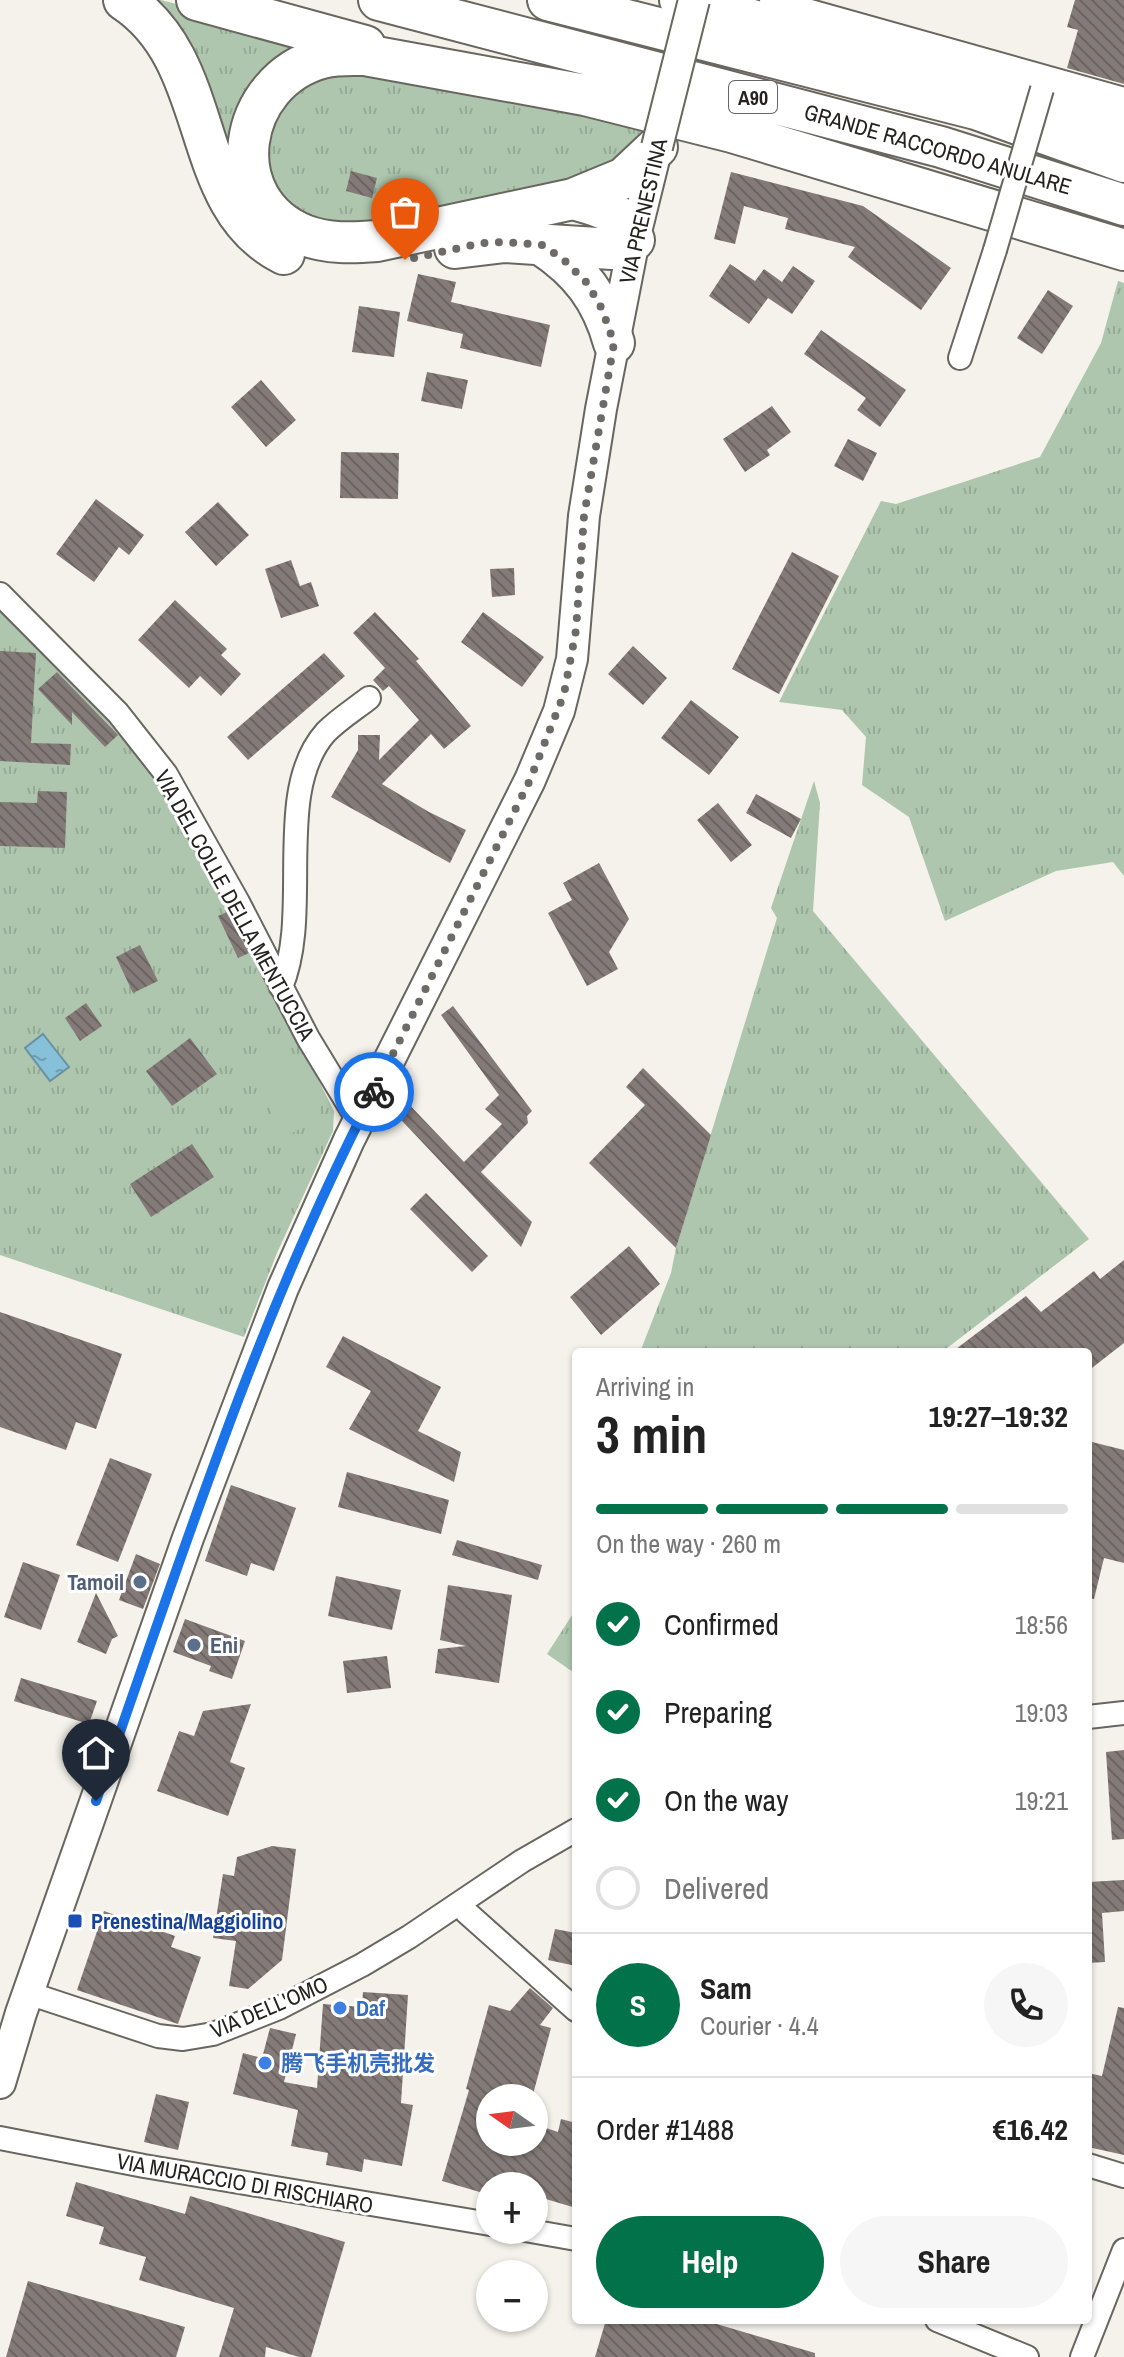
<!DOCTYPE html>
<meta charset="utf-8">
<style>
:root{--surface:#fff;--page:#f6f6f6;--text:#222;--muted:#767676;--line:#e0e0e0;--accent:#02724b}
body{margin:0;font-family:"Archivo Narrow","Noto Sans SC",sans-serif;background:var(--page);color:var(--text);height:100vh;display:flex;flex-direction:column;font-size:30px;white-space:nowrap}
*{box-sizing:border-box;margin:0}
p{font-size:26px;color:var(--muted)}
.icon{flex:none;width:44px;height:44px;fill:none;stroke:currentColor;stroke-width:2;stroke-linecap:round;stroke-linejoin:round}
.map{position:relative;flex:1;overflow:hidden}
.panel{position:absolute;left:572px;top:1348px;width:520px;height:976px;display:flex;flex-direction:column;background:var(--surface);border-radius:8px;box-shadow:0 2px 6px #0004}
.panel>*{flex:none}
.needle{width:52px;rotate:284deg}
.tools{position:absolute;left:476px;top:2084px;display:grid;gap:16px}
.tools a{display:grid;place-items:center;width:72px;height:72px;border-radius:50%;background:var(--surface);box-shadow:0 2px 6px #0004;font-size:40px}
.pin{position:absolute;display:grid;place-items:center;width:68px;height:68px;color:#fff;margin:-82px -34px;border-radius:50% 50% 50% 0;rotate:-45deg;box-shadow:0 0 8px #0007}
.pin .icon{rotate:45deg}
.courier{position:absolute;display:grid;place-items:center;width:80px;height:80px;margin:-40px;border:6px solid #1a73e8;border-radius:50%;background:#fff;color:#222;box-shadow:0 2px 10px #0007}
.summary em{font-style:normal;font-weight:700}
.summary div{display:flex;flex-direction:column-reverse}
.summary{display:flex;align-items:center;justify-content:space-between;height:136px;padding:0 24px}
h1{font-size:52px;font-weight:700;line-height:60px}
.bar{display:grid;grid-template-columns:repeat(4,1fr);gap:12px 8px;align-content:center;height:96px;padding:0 24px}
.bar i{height:10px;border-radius:6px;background:var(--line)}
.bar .on{background:var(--accent)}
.bar p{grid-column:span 4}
.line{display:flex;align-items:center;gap:20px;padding:0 24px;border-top:2px solid var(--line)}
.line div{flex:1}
.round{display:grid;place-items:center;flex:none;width:84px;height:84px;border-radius:42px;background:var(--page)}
ol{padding:0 24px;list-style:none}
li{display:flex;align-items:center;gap:24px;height:88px}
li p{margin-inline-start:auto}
li .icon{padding:8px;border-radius:50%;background:var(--accent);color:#fff;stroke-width:4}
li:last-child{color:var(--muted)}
li i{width:44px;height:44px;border:4px solid var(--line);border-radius:50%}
.button{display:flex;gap:16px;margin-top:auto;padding:16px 24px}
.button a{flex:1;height:92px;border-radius:48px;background:var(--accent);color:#fff;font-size:32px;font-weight:700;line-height:92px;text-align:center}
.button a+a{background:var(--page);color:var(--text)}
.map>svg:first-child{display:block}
</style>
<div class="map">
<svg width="1124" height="2357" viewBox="0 0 1124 2357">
<defs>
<pattern id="grass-tufts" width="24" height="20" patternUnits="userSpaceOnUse" patternTransform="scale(2)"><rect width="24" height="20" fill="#adc6ad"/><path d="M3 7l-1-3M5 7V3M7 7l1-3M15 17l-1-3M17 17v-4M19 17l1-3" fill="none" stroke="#95aa95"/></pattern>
<pattern id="water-ripples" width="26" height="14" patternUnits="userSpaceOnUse" patternTransform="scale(2)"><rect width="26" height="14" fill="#87c0d9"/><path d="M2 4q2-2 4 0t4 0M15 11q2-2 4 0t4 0" fill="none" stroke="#6e9cb0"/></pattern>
<pattern id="building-back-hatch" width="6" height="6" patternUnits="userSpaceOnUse" patternTransform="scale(2)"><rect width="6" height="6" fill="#847b78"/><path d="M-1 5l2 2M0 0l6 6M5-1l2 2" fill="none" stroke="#6c6462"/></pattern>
</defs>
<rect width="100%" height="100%" fill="#f4f2ea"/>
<path fill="url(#grass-tufts)" d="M147,0H161L325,43L305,51L242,183Z
M384,68L641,130C631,152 616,162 595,172L359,231L319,227L273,192L265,175V128L313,71Z
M1118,281L1124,283V876L1113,862L1056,871L945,921L909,817L862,785L866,737L842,710L779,702L881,501L896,504L1040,457L1101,343Z
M0,609L131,737L152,767L275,993L334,1111L333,1131L277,1253L244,1337L0,1255Z
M814,781L820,803L813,911L1089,1239L942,1352H640L671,1273L676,1248L777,918L771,908Z
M576,1609V1674L547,1654Z"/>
<path fill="#adc6ad" d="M283,1039L323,1117L284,1137L245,1059Z"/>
<path fill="url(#water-ripples)" stroke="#6991a2" stroke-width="2" d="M43,1034L69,1067L50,1081L25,1048Z"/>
<path fill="url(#building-back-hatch)" d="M1075,0H1124V84L1067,68L1078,30L1067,27Z
M351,171L377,178L372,198L346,191Z
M731,172L863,206L951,268L921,310L848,257L855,247L785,229L788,218L744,206L735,244L714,239Z
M730,264L755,281L764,269L782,282L793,266L815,281L792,314L768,298L749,324L709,296Z
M418,274L456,282L451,302L550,325L541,367L460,348L463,334L407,321Z
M1048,290L1073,306L1042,354L1017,338Z
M359,306L400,312L394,357L352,352Z
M821,330L906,390L880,427L857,410L866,398L804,354Z
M427,372L468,380L462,409L421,401Z
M261,380L296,420L266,447L231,407Z
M772,406L791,432L767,450L770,455L745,472L723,439Z
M848,439L877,453L863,481L834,466Z
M341,452L399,453L398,499L340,498Z
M96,499L144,535L129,555L119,547L94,582L56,554Z
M218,502L249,535L216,566L185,532Z
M792,552L839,576L779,694L732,669Z
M291,560L300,586L311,582L319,606L281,618L265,569Z
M514,568L515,595L492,597L490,569Z
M175,600L227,649L221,655L241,674L221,696L200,676L189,688L138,640Z
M375,612L419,659L416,661L471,726L444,749L431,734L382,784L429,812L466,830L450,863L331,797L358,750V735H380L379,760L419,720L389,686L383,691L373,680L385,668L353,633Z
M483,612L544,657L522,687L461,642Z
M633,646L667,678L643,705L608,674Z
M0,651L36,653L31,743L71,744L70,765L0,761Z
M324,653L345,676L248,760L227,737Z
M57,672L118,735L105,747L72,712V725L38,689Z
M691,700L739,737L709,775L661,738Z
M38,791L67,792L65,848L0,846V802L37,803Z
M756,794L801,819L791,838L746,813Z
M718,803L752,845L731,862L697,820Z
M599,863L629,919L609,952L618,969L587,986L548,913L572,900L563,883Z
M227,912L249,953L238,958L218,916Z
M140,945L158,981L133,993L116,957Z
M86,1003L102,1026L80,1041L65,1018Z
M453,1006L532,1111L527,1116L528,1123L481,1172L532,1222L521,1247L389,1107L401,1096L464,1162L502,1124L485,1109L499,1095L441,1015Z
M190,1038L217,1074L172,1106L146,1071Z
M643,1068L711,1135L676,1248L589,1163L645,1105L626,1087Z
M192,1144L214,1177L151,1217L130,1184Z
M426,1193L488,1256L472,1272L410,1209Z
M629,1246L660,1284L601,1335L570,1297Z
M1124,1260V1343L1088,1371V1352H952L1026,1296L1041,1312L1094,1271L1100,1279Z
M0,1312L122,1354L96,1429L76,1422L66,1450L0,1427Z
M343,1336L441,1387L418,1431L461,1452L454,1482L349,1429L371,1391L326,1367Z
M1088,1441L1124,1450V1563L1104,1558L1094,1599L1088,1598Z
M110,1458L152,1474L118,1562L76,1545Z
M347,1472L449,1500L441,1534L338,1507Z
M231,1485L296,1508L274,1571L251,1563L247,1576L205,1561Z
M457,1540L542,1565L538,1580L452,1555Z
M136,1554L160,1564L143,1609L119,1600Z
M23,1562L60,1575L41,1630L4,1617Z
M336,1576L401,1590L392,1630L328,1616Z
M448,1585L512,1595L499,1683L435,1673L438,1649L466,1646L440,1640Z
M96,1593L118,1636L112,1639L106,1654L77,1642Z
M185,1619L245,1641L232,1679L209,1671L211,1666L173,1652Z
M387,1656L391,1688L347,1693L343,1661Z
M21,1678L97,1701L89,1724L14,1701Z
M251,1704L230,1762L245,1768L228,1816L157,1791L179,1731L194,1736L203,1711Z
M1124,1750V1839L1112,1840L1106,1752Z
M272,1846L296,1849L282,1960L248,1989L229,1986L236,1941L213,1938L223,1874L234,1876L237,1857Z
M1124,1880V1911L1102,1913L1105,1962L1088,1963V1882Z
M104,1911L175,1936L171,1947L201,1957L178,2024L77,1990Z
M555,1929L576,1933V1966L548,1960Z
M530,1988L553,2008L540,2025L551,2028L532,2098H490V2142H534V2124L558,2132L561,2119L576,2123V2208L539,2197L541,2192L534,2191V2186H490V2195L442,2181L469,2090L466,2089L489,2005L510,2011Z
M363,1992L408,1995L401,2103L413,2105L402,2166L364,2159L362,2172L326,2165L328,2153L291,2146L298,2110L233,2094L243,2053L262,2058L270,2028L296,2034L284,2082L317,2088L323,2004L362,2007Z
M1118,2007L1124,2008V2155L1088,2147V2073L1102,2076Z
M156,2094L189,2102L178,2150L144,2142Z
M76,2182L185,2214L190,2196L345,2242L311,2357H299L266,2347L265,2357H219L234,2308L139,2280L146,2257L99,2244L104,2227L66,2216Z
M28,2281L185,2327L176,2357H6Z
M606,2320H703L815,2353V2357H595Z"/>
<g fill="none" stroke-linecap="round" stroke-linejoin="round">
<g stroke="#68665f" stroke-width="26">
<path id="street" d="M771,0L1124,99
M960,358L995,250
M0,594L118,713L166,774L238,902L308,1038L359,1122
M281,987C313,912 272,792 326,732C339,719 355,709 369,698
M1088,1717L1124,1713
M460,1903L466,1912L576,2010
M28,1993L158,2036L183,2039L213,2034L279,2008L362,1965L409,1937L522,1861L576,1830
M0,2138L144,2166L490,2224
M1088,2165L1124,2176
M525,2230L576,2239
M937,2320L1027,2357
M1082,2357L1124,2250"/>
</g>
<g stroke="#68665f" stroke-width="34">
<path id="secondary" d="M0,2083L21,2013L188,1538L283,1288L349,1140L530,780L559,711L572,659L584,516L601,409L634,240L657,147"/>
</g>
<g stroke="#68665f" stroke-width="44">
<path id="highway" d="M124,0C219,62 186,205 284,254
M197,0L365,46
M379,0L941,147L1124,205
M548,0L976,109L1124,162
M680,0L1124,123
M657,147L624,178L573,199L377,241C352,243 328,244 304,235C218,200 237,81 322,58C336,54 351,55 365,55L585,95L732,132L1124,250
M542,245C580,270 602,299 614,343
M455,248L505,242L612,249L634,240C623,211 601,207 573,199"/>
</g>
<use href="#street" stroke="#fff" stroke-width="22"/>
<use href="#secondary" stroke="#fff" stroke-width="30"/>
<use href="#highway" stroke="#fff" stroke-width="40"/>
<g stroke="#68665f" stroke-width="26" stroke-linecap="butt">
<path id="street-bridge" d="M995,250L1042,89"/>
</g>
<g stroke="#68665f" stroke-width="34" stroke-linecap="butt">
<path id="secondary-bridge" d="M657,147L694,0"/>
</g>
<use href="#street-bridge" stroke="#fff" stroke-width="22"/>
<use href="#secondary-bridge" stroke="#fff" stroke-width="30"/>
</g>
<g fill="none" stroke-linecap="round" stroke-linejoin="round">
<path stroke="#6d6b67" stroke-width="8" stroke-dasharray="0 14.4" d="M374,1092L530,780L564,694L576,630L584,516L614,343L602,309L587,283L563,259L542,245L505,242L482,243L405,260"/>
<path stroke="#1a73e8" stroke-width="10" d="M96,1801C180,1562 257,1317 374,1092"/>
</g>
<g fill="#5c6f8a" stroke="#fff" stroke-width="3">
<circle cx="140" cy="1582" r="8"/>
<circle cx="194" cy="1645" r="8"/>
</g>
<rect fill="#1a4fb4" stroke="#fff" stroke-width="3" x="67" y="1913" width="16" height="16" rx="4"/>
<g fill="#3f7fe0" stroke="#fff" stroke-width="3">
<circle cx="340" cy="2008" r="8"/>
<circle cx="265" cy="2063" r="8"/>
</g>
<g text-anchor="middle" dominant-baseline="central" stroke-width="6" stroke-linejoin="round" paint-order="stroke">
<rect fill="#fff" stroke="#666563" stroke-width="2" x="729" y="81" width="48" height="32" rx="6"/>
<g font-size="20" font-weight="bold" fill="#242320">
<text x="753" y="97">A90</text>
</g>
<g font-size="22" fill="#242320" stroke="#fff">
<text transform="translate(938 149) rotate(16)">GRANDE RACCORDO ANULARE</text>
<text transform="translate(643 211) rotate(-77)">VIA PRENESTINA</text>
<text transform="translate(235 905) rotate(61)">VIA DEL COLLE DELLA MENTUCCIA</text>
<text transform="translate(269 2007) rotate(-23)">VIA DELL'OMO</text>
<text transform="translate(245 2183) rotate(10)">VIA MURACCIO DI RISCHIARO</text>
</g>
<g font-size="22" font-weight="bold" fill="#4e5e75" stroke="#fff" text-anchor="end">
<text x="124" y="1582">Tamoil</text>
<text x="210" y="1645" text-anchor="start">Eni</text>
</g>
<g font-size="22" font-weight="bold" fill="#164399" stroke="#fff" text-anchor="start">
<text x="91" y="1921">Prenestina/Maggiolino</text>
</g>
<g font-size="22" font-weight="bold" fill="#366cbe" stroke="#fff" text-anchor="start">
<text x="356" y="2008">Daf</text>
<text x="281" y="2063">腾飞手机壳批发</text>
</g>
</g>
</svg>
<div class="tools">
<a><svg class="needle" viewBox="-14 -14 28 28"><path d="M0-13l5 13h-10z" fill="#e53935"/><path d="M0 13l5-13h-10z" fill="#767676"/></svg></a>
<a>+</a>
<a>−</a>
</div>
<div class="pin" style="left:405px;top:260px;background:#ea580c"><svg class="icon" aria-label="bag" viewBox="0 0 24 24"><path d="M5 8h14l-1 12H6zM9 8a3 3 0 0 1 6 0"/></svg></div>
<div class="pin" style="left:96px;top:1801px;background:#1f2937"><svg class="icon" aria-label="home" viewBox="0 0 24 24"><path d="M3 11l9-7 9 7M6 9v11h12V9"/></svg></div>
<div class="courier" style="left:374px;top:1092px"><svg class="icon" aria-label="bike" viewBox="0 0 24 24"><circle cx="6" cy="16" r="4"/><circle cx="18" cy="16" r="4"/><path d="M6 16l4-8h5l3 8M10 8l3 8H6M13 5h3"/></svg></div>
<section class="panel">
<div class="summary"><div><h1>3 min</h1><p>Arriving in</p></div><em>19:27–19:32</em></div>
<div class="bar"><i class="on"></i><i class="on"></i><i class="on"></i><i></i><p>On the way · 260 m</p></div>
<ol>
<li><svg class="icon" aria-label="check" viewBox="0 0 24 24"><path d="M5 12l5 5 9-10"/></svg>Confirmed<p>18:56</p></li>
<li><svg class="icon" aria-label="check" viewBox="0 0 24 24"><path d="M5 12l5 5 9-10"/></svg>Preparing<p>19:03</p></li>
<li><svg class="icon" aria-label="check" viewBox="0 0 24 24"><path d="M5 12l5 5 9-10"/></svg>On the way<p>19:21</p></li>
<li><i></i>Delivered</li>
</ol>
<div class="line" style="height:144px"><b class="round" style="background:var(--accent);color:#fff">S</b><div><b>Sam</b><p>Courier · 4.4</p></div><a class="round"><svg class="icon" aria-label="phone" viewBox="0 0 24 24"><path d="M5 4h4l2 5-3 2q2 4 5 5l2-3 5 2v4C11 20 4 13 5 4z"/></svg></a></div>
<div class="line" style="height:104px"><div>Order #1488</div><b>€16.42</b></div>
<div class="button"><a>Help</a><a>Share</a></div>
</section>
</div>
